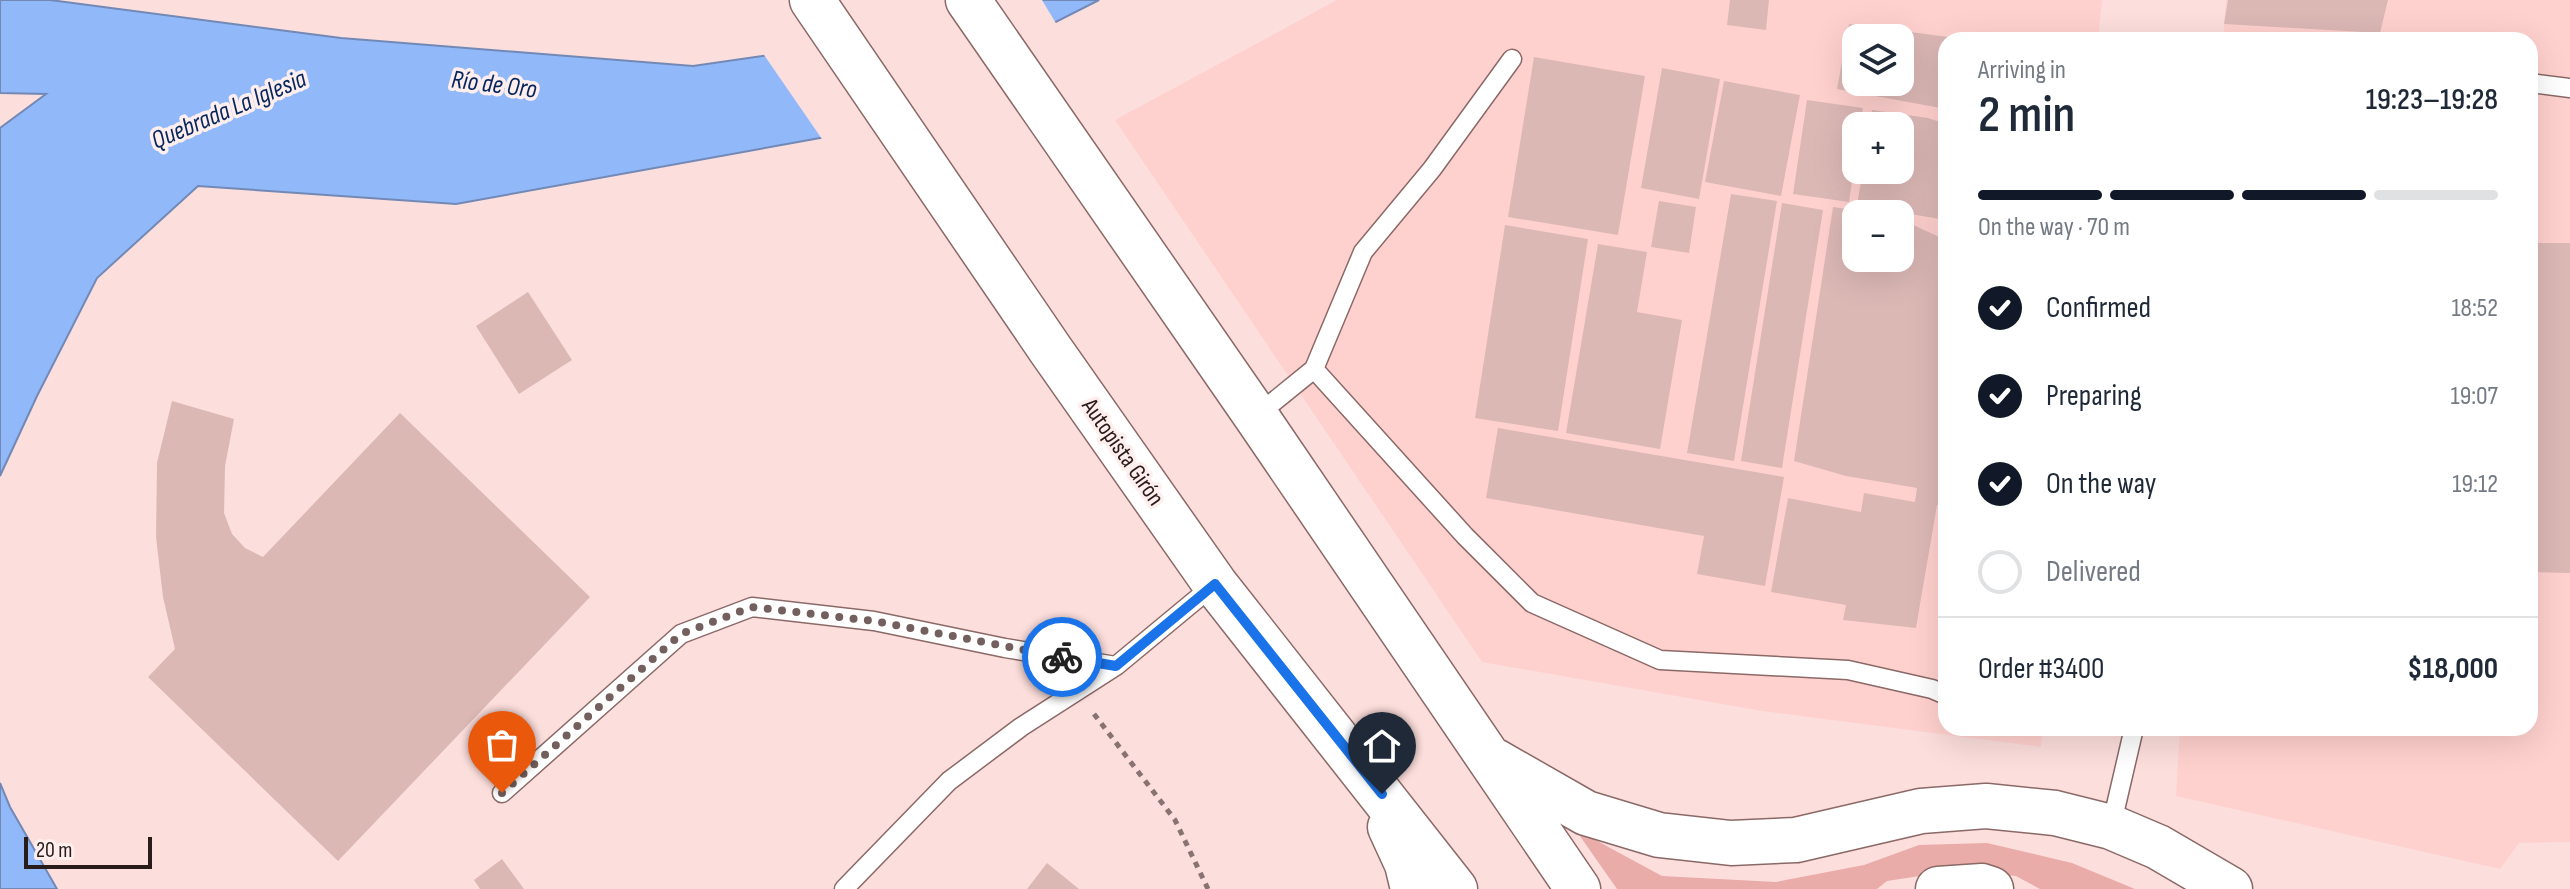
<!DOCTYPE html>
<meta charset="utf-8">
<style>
:root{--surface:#fff;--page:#f6f6f7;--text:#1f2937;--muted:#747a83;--line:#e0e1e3;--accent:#111827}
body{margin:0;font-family:"Sofia Sans Condensed",sans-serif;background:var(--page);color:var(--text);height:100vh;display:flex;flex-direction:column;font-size:30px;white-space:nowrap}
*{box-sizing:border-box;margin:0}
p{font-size:26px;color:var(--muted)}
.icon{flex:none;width:44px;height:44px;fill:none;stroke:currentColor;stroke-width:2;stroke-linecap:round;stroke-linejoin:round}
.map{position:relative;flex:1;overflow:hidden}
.sheet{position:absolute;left:1938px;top:32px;width:600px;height:704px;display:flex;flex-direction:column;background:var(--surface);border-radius:24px;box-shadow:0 8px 32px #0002}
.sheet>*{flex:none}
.controls{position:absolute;left:1842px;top:24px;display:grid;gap:16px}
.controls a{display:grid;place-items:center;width:72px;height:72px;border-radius:16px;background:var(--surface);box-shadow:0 8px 32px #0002;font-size:40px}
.scale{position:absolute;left:24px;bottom:20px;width:128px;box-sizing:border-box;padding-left:8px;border:4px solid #281b1a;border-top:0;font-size:22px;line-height:28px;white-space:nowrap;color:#281b1a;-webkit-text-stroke:6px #feefee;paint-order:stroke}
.pin{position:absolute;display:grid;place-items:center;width:68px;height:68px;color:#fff;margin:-82px -34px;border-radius:50% 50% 50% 0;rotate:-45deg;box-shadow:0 0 8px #0007}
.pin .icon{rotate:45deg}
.courier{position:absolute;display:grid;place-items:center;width:80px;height:80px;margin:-40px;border:6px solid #1a73e8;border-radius:50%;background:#fff;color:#222;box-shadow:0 2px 10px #0007}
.head em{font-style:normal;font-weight:600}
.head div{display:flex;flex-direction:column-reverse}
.head{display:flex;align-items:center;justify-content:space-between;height:136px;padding:0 40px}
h1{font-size:52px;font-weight:600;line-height:60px}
.bar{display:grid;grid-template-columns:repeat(4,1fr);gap:12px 8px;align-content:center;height:96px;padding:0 40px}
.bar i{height:10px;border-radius:6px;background:var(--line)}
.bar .active{background:var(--accent)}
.bar p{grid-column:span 4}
.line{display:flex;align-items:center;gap:20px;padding:0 40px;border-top:2px solid var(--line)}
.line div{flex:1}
ol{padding:0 40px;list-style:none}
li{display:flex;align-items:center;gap:24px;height:88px}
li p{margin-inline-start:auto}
li .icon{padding:8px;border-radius:50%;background:var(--accent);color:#fff;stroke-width:4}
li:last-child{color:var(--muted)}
li i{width:44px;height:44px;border:4px solid var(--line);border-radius:50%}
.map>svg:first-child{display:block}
</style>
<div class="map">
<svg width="2570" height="889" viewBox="0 0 2570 889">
<rect width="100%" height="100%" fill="#fcdedc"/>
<path fill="#ffd1ce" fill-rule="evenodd" d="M1337,0H2102L2098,40H1946V728H2043L2041,747L1762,711L1482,662L1115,120ZM1856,38H1900V82H1856ZM1856,126H1900V170H1856ZM1856,214H1900V258H1856Z
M2226,0H2570V842L2519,843L2500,869L2176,796L2180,728H2530V40H2223Z"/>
<path fill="#e9aca9" d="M1575,829L1662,876L1776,882L1864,865L1919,845L1987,843L2072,863L2135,889H2040L2016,876L1959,870L1887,881L1877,889H1617Z"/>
<path fill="#91b8f9" stroke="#7289b6" stroke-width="2" d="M0,0H50L341,38L693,66L810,49L912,0H1099L831,136L456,204L198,186L97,278L37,396L0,476V128L46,94L0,93Z
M0,783L10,807L57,889H0Z"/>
<path fill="#fcdedc" d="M903,0H1042L1057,25L833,140L824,142L762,52L809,45Z"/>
<path fill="#dcb8b5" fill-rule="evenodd" d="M1730,0H1769L1766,30L1727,25Z
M2228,0H2388L2380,33L2224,24Z
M1849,24L1956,38L1946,40V109L1837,89ZM1856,38H1900V82H1856Z
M1534,57L1645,76L1618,235L1508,217Z
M1662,68L1720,79L1699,199L1641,188Z
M1724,81L1800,95L1781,196L1705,182Z
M1807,100L1863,108L1860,126H1856V152L1849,202L1793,194Z
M1872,110L1928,118L1946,124V220L1857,205L1863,170H1900V126H1869Z
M1731,194L1777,201L1734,461L1687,453Z
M1659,201L1696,207L1689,253L1651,247Z
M1782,203L1823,210L1782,468L1741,461Z
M1833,207L1868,212L1856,214V258H1900V219L1946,240V507L1937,505L1916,628L1843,620L1846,605L1771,592L1788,498L1861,512L1864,493L1915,502L1917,488L1846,476L1794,461Z
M1505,225L1588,239L1558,431L1475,418Z
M2530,243H2570V573L2530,572Z
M1598,244L1647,252L1637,312L1682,320L1660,449L1566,433Z
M528,292L572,360L519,394L476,326Z
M172,401L234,419L225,466L224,513L232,534L245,548L263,557L400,413L590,597L338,861L148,677L175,649L163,597L156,537L157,463Z
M1498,428L1784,477L1765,586L1697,574L1704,536L1486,498Z
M502,859L524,889H480L474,880Z
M1047,863L1079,889H1027Z"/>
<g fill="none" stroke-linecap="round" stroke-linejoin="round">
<g stroke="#8a6967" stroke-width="21">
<path id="lane" d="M2530,83L2570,88
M1314,369L1363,252L1432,169L1512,59
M1256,416L1314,369L1465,536L1532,603L1660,660L1848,670L1932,689L1946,695
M502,793L681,634L752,607L874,621L1005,648L1116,666
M2111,827L2134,728
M844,889L949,781L1021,727L1116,666L1215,584"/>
</g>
<g stroke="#8a6967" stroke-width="47">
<path id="highway" d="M812,0L1050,349L1215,584L1455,889
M968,0L1256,416L1578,889
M1495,761L1586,813L1659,835L1731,843L1796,840L1921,811L1986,806L2055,813L2111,827L2158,847L2230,889
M1390,827L1407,864L1413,889
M1938,889L1982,886L1991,889"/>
</g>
<path stroke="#887372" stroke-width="5" stroke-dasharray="6 6" stroke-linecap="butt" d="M1094,714L1175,820L1208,889"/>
<use href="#lane" stroke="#fff" stroke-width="18"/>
<use href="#highway" stroke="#fff" stroke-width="44"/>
</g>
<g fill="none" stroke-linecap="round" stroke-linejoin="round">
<path stroke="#725f5e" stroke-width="8" stroke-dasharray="0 14.4" d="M502,793L681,634L752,607L874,621L1062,657"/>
<path stroke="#1a73e8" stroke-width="10" d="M1062,657L1116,666L1215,584L1382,794"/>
</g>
<g text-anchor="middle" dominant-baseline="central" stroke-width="7" stroke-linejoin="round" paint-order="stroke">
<g font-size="24" fill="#281b1a" stroke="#feefee">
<text transform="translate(1123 452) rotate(55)">Autopista Girón</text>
</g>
<g font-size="26" font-style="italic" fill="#06265e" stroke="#feefee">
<text transform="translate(494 85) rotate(7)">Río de Oro</text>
<text transform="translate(229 110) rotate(-23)">Quebrada La Iglesia</text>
</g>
</g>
</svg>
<div class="controls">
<a><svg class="icon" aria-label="layers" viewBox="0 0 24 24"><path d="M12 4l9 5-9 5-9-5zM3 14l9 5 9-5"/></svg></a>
<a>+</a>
<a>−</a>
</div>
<div class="scale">20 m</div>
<div class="pin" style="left:502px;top:793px;background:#ea580c"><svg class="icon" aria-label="bag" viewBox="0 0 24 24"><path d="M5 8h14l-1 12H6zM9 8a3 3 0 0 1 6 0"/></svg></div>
<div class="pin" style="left:1382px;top:794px;background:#1f2937"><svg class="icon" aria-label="home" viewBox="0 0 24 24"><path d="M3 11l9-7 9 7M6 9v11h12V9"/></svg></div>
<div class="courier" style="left:1062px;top:657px"><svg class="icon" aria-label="bike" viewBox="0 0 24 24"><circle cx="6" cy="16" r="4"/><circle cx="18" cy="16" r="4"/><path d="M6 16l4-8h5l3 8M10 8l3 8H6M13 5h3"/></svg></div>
<section class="sheet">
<div class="head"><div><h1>2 min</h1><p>Arriving in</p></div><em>19:23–19:28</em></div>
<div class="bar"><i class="active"></i><i class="active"></i><i class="active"></i><i></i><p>On the way · 70 m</p></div>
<ol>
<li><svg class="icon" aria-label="check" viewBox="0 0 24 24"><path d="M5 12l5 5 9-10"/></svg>Confirmed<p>18:52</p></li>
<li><svg class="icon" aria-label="check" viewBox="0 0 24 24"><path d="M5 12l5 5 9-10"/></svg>Preparing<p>19:07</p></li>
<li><svg class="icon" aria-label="check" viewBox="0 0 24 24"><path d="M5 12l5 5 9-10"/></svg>On the way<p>19:12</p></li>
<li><i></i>Delivered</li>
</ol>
<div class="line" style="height:104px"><div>Order #3400</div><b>$18,000</b></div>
</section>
</div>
